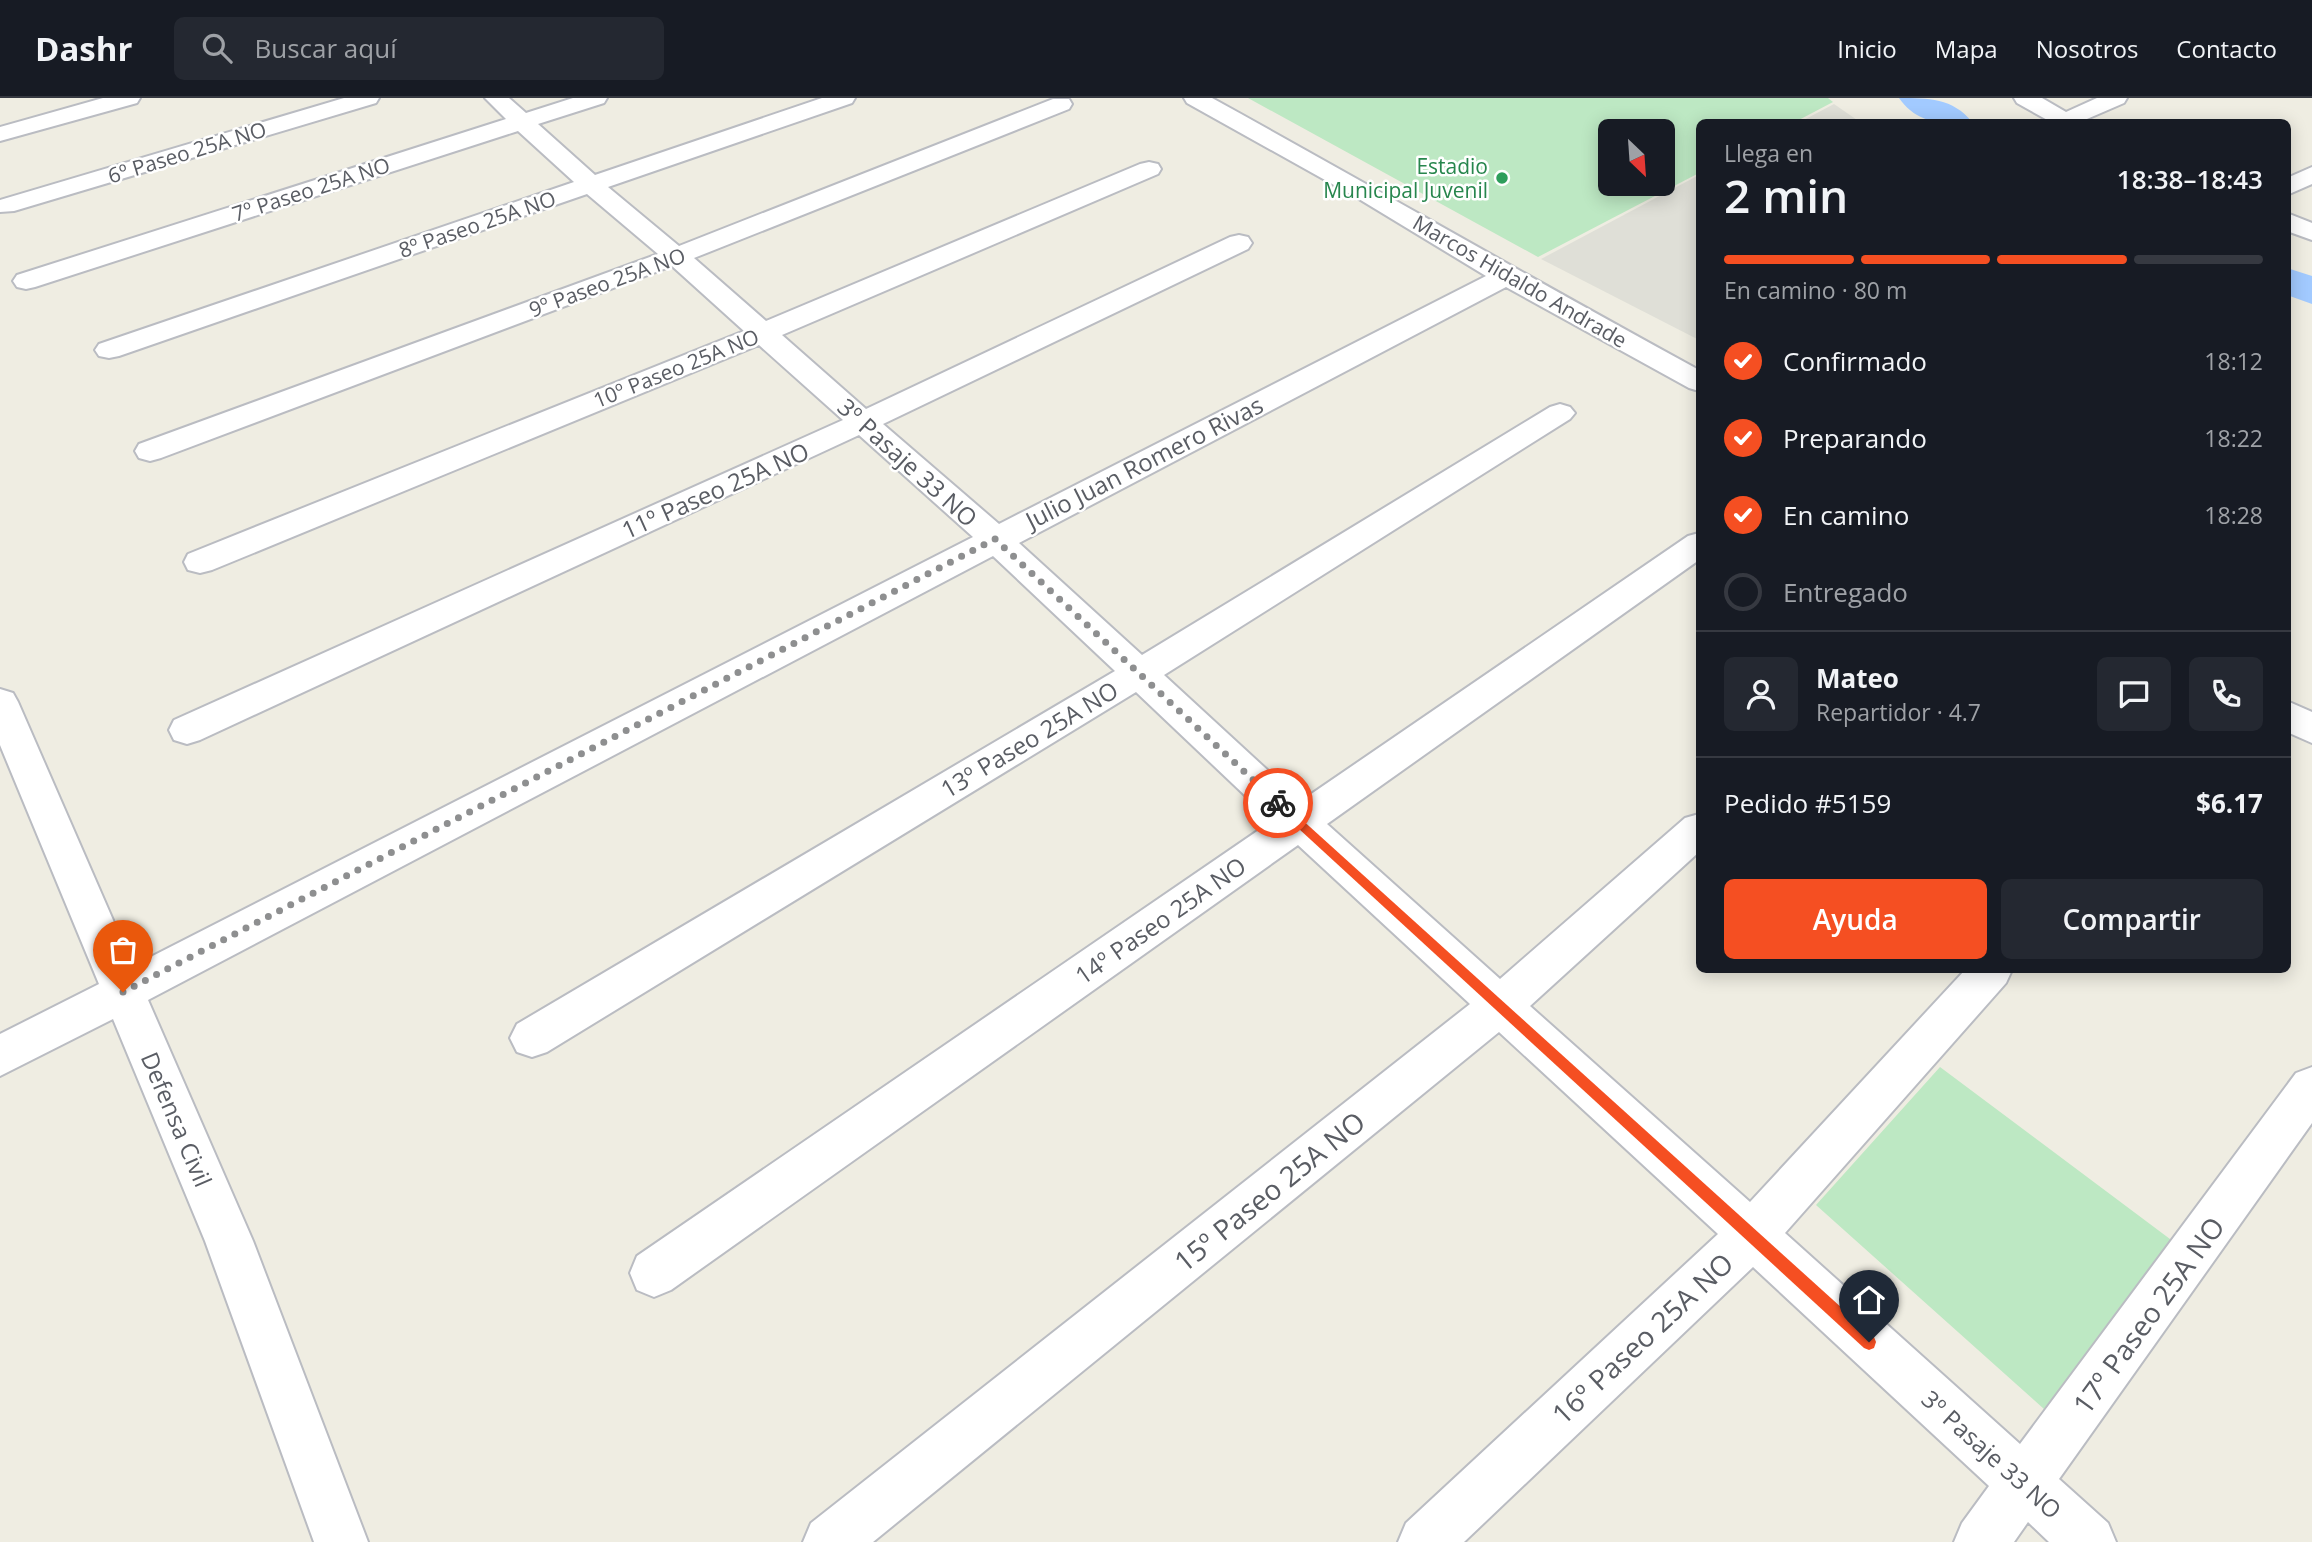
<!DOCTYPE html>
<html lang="es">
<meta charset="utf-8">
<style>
:root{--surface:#171b24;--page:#242831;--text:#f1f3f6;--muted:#9ea1a6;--line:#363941;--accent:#f54f22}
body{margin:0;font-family:"Open Sans",sans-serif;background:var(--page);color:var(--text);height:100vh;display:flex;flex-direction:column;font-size:26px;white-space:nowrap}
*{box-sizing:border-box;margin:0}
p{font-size:23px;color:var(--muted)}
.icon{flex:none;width:38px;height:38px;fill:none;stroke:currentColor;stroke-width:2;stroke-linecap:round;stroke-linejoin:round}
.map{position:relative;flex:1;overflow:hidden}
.side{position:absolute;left:1696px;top:21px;width:595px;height:854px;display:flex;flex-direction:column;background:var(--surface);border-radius:10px;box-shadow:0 4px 18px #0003}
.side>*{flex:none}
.needle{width:46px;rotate:155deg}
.tools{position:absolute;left:1598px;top:21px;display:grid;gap:14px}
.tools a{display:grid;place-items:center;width:77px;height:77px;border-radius:10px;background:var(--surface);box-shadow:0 4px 18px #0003;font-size:35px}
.pin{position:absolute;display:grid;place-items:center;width:60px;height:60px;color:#fff;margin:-72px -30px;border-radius:50% 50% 50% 0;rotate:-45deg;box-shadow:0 0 7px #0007}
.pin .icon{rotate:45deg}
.courier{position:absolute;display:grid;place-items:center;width:70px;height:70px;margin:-35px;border:5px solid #f54f22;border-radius:50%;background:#fff;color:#222;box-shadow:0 2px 9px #0007}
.head em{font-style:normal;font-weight:600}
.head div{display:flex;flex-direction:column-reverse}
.head{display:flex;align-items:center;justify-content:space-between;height:119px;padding:0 28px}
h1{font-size:46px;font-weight:600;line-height:52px}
.bar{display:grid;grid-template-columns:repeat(4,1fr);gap:10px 7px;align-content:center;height:84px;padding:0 28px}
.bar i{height:9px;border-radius:5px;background:var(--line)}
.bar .active{background:var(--accent)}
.bar p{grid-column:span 4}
.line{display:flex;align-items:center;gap:18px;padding:0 28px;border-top:2px solid var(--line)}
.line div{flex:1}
.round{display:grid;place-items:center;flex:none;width:74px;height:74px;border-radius:10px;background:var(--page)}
ol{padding:0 28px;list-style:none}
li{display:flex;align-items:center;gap:21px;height:77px}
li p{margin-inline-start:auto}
li .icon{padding:7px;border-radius:50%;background:var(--accent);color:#fff;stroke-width:4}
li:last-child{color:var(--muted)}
li i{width:38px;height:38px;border:4px solid var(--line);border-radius:50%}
.button{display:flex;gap:14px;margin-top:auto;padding:14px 28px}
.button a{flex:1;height:80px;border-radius:10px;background:var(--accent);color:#fff;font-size:28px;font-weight:600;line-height:80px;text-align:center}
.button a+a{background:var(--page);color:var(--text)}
header{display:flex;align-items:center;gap:42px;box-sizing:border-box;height:98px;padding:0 35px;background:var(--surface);border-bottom:2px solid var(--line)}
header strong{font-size:33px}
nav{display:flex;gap:38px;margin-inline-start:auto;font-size:24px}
.search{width:490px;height:63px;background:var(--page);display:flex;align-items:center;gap:18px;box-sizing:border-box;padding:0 24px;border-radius:10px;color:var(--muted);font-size:26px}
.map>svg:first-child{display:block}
</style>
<header>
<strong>Dashr</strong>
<div class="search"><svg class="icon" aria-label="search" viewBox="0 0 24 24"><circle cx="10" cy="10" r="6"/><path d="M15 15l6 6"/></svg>Buscar aquí</div>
<nav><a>Inicio</a><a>Mapa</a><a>Nosotros</a><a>Contacto</a></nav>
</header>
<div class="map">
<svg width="2312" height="1444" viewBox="0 0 2312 1444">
<rect width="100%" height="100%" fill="#efede2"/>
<path fill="#dfdfd7" d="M1834,6L1860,24H1800Z
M1699,77V242L1541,161Z"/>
<path fill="#bde8c3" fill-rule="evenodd" d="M1248,0H1828L1833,4L1795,24H1699V75L1538,159ZM1662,33V86H1610V33Z
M1940,969L2174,1144L2044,1311L1816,1107Z"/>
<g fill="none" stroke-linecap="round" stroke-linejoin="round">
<path fill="#a2caff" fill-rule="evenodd" d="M1899,0C1928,0 1953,0 1972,24C1944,27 1917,26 1899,0Z
M2287,170L2312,178V206L2287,197Z"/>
<g stroke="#babcc2" stroke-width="4">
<path id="street" d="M103,0H140L137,5L0,43V29Z
M344,0H379L376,5L14,113L0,114V102Z
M485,0H509L526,15L573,0H607L604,5L538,26L595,77L822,0H855L852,5L608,89L679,148L1053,1H1069L1072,6L1069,11L694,160L766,223L1140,66L1149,64L1158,66L1161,71L1158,76L782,237L866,311L1230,139L1239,137L1248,139L1252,145L1248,151L883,326L999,426L1486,178L1359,101L1187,5L1184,0H1212C1375,90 1536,183 1699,272V293L1689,290L1506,189L1019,445L1142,557L1550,309L1560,306L1570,309L1575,315L1570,321L1164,577L1301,703L1688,438L1699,435V462L1327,726L1500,881L1685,720L1699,716V754L1530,908L1750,1104L1965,872H2012L2006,885L1785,1135L2020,1346L2296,975L2312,969V1025L2059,1381L2108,1425L2116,1444H2049L2028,1424L2014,1444H1954L1962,1425L1989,1388L1753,1169L1464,1444H1398L1406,1425L1718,1136L1499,934L873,1444H803L811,1425L1470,906L1298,747L671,1192L654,1199L637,1192L630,1175L637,1158L1272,723L1136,594L547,954L532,959L517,954L510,940L517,926L1115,573L993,458L148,902L253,1143L368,1444H314L205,1143L113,921L0,978V936L99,886L0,647V591L13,595L18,604L133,868L973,439L859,337L200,642L187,646L174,642L169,632L174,622L843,322L759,247L212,472L200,475L188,472L184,464L188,456L744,233L672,168L161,360L150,363L139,360L135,353L139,346L658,156L587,96L119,258L109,260L99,258L95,252L99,246L574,84L518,33L35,189L26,191L17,189L13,183L17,177L506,21Z
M2014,0H2042L2066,14L2097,0H2127L2124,5L2080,24H2051L2017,5Z
M2312,69V86L2287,97V80Z
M2287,115L2312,125V142L2287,133Z
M2287,603L2312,614V645L2287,634Z"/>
</g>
<use href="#street" fill="#fff" fill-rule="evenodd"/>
</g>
<path fill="#f54f22" d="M1278,700L1874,1239L1876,1244L1874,1250L1869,1252L1864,1250L1274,708L1273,705Z"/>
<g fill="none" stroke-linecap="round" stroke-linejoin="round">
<path stroke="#8e8f90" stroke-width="7" stroke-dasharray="0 12.6" d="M123,894L995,441L1278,705"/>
</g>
<circle fill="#2e9e5b" stroke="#fff" stroke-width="2.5" cx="1502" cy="80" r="7"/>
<g text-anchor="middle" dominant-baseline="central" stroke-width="5" stroke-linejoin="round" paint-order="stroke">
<g font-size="21" fill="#5a5d64" stroke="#fff">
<text transform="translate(187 54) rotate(-17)">6º Paseo 25A NO</text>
<text transform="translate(311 91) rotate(-18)">7º Paseo 25A NO</text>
<text transform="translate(477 126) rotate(-19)">8º Paseo 25A NO</text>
<text transform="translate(1520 183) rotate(30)">Marcos Hidaldo Andrade</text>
<text transform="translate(607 184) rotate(-20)">9º Paseo 25A NO</text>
<text transform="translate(676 270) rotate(-22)">10º Paseo 25A NO</text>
</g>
<g font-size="21" fill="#27864d" stroke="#fff" text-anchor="end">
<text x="1488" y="68">Estadio<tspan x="1488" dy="24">Municipal Juvenil</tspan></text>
</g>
<g font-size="24" fill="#5a5d64" stroke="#fff">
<text transform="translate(908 364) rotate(42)">3º Pasaje 33 NO</text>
<text transform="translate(1144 364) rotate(-27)">Julio Juan Romero Rivas</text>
<text transform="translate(715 392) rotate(-24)">11º Paseo 25A NO</text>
<text transform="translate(1029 641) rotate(-31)">13º Paseo 25A NO</text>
<text transform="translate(1160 822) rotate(-35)">14º Paseo 25A NO</text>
<text transform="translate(177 1021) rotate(67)">Defensa Civil</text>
<text transform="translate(1992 1356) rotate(42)">3º Pasaje 33 NO</text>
</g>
<g font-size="28" fill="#5a5d64" stroke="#fff">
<text transform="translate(1269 1093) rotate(-39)">15º Paseo 25A NO</text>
<text transform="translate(2148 1217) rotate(-54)">17º Paseo 25A NO</text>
<text transform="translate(1642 1240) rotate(-43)">16º Paseo 25A NO</text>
</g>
</g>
</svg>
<div class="tools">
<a><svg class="needle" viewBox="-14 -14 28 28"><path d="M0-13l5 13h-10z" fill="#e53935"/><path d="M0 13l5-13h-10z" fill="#9ea1a6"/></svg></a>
</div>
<div class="pin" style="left:123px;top:894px;background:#ea580c"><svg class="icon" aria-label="bag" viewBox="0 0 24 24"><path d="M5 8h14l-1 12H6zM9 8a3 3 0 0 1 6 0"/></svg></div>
<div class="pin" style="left:1869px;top:1244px;background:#1f2937"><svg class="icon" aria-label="home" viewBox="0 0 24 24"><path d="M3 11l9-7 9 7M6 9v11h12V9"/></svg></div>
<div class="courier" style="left:1278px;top:705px"><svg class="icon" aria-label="bike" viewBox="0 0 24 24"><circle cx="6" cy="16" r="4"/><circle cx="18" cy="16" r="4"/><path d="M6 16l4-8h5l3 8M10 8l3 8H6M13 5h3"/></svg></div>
<section class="side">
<div class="head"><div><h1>2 min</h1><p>Llega en</p></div><em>18:38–18:43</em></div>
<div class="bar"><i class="active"></i><i class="active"></i><i class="active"></i><i></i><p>En camino · 80 m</p></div>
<ol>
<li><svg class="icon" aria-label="check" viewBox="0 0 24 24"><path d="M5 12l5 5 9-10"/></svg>Confirmado<p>18:12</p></li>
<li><svg class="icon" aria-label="check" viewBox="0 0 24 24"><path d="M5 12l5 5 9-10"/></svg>Preparando<p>18:22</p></li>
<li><svg class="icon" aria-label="check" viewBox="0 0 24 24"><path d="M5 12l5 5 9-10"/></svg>En camino<p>18:28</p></li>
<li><i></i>Entregado</li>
</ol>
<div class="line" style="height:126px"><a class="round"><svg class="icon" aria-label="person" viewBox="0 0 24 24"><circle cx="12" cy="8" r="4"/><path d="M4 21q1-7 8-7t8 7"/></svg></a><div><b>Mateo</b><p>Repartidor · 4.7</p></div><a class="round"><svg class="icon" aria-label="chat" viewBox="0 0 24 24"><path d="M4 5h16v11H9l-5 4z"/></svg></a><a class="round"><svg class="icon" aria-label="phone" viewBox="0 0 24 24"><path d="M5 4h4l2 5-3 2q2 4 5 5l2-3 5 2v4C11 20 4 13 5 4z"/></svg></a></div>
<div class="line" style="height:91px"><div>Pedido #5159</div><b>$6.17</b></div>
<div class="button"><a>Ayuda</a><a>Compartir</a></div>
</section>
</div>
